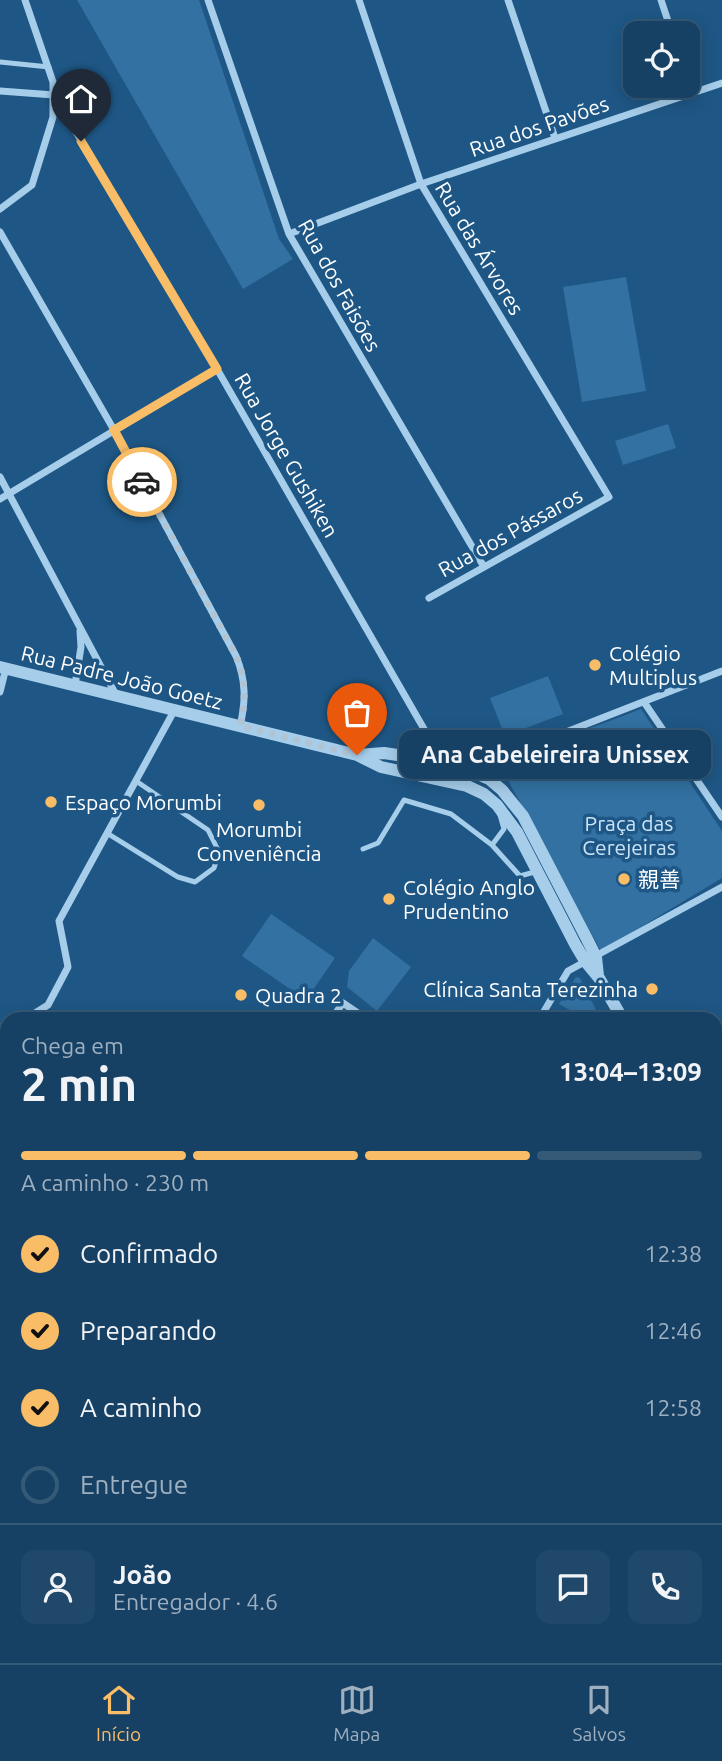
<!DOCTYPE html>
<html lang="pt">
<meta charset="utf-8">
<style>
:root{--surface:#164164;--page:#1f486a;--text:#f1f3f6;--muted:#9eafbf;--line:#355a78;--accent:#f8bd66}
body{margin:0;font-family:Ubuntu,"Noto Sans SC",sans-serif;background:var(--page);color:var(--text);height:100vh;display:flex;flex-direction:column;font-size:26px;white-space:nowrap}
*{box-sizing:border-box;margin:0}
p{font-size:23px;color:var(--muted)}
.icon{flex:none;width:38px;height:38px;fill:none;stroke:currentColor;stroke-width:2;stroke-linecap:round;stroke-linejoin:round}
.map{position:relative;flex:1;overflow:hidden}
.panel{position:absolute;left:0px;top:1012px;width:723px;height:653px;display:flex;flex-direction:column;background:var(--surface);border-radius:21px 21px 0 0;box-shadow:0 4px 18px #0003,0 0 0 2px var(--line)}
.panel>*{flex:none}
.buttons{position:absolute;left:623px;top:21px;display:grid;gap:14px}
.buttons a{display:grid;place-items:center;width:77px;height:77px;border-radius:14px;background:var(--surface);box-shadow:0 4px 18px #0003,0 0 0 2px var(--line);font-size:35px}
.pin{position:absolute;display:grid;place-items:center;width:60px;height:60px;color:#fff;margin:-72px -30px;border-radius:50% 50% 50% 0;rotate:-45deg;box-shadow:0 0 7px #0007}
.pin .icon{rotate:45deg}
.courier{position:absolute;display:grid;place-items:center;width:70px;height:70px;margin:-35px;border:5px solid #f8bd66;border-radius:50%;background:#fff;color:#222;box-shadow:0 2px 9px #0007}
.bubble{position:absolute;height:49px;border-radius:14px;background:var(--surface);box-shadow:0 4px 18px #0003,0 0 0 2px var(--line);font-size:23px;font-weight:700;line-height:49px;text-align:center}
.headline em{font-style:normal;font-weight:700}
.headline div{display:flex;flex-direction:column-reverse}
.headline{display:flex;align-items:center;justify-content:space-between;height:119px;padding:0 21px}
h1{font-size:46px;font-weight:700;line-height:52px}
.bar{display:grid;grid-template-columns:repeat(4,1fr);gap:10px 7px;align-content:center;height:84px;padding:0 21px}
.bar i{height:9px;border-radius:5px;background:var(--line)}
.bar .current{background:var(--accent)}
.bar p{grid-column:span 4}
.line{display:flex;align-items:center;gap:18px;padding:0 21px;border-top:2px solid var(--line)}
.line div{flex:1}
.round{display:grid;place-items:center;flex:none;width:74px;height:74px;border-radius:14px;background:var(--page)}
ol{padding:0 21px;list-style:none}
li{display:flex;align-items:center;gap:21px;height:77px}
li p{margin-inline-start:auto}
li .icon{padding:7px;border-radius:50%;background:var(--accent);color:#111;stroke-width:4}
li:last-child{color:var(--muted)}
li i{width:38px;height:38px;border:4px solid var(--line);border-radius:50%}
.menu{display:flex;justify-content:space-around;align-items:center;height:98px;border-top:2px solid var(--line);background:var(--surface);font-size:19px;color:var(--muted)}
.menu a{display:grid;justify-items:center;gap:4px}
.menu .current{color:var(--accent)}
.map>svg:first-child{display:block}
</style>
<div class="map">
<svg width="722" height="1663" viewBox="0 0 722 1663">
<rect width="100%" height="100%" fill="#1e5785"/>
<path fill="#3271a2" d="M77,0H199L279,239L293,259L243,289Z
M626,277L646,391L582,402L563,287Z
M668,424L676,448L623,465L615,441Z
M548,676L563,714L505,736L490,698Z
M641,709L722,831V878L601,951L510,784C507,775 507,766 514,759C527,747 548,743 564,737C590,728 616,719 641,709Z
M271,914L335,958L306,1000L242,956Z
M373,938L411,967L377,1011L347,987L349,971Z
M576,977L580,978L600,1018H584L559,1004Z"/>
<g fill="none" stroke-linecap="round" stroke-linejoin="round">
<path stroke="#a6cdea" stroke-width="5" d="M0,62L49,67
M500,815L504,829L492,845L520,876L538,871
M107,833L178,877L195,882L214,868L219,852L208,830L136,781
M363,849L378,843L404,800L451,814L492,845
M716,1211L722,1201
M716,1578L722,1567
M689,1657L691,1663
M451,1663L454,1657"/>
<path stroke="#a6cdea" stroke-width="7" d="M208,0L289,234L484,567
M359,0L421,184L609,497L429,598
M508,0L555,138
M661,0L672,33
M688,79L692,93
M0,91L54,95L217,369L443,762
M0,209L32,185L53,117V82L25,0
M0,232L114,430L236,656C246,680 246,701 240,726
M289,234L421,184L722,83
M0,477L116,695
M0,499L217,369
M75,685L81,647L80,631
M0,692L6,668
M644,702L722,817
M469,770L722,671
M27,1018L48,1005L68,967L59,921L174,711
M332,1018L343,1003L365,1018
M540,1018L568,971L722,887
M0,1027H7
M716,1033L722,1029
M0,1643L7,1640
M141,1657L151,1663
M103,1663L107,1657
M228,1663L232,1657"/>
<path stroke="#a6cdea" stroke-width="12" d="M0,667L357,755L381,767L467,786L484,794L497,805L517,832L575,944L585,961L599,978L622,1018
M358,755L384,753L444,762L469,770L489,779L502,790L523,816L587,939L596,957L598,976
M716,1141L722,1146
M716,1159L722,1164"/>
</g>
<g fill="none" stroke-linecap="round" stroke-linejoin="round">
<path stroke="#b0c4d4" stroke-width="7" stroke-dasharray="0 12.6" d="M142,482L236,656C246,680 246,701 240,726L357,755"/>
<path stroke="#f8bd66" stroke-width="9" d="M81,141L217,369L114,430L142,482"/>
</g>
<g fill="#f8bd66" stroke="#1e5785" stroke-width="2.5">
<circle cx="595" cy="665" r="7"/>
<circle cx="51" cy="802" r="7"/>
<circle cx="259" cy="805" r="7"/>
<circle cx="624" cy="879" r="7"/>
<circle cx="389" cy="899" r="7"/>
<circle cx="652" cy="989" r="7"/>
<circle cx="241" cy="995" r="7"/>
</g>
<g text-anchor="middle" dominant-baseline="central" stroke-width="7" stroke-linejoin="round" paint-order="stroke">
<g font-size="21" fill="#fff" stroke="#1e5785">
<text transform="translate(539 126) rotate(-19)">Rua dos Pavões</text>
<text transform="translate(480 248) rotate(59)">Rua das Árvores</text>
<text transform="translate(340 285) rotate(61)">Rua dos Faisões</text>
<text transform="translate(287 455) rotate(60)">Rua Jorge Gushiken</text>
<text transform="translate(510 532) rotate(-29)">Rua dos Pássaros</text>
<text transform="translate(122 677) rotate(14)">Rua Padre João Goetz</text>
</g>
<g font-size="21" fill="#fff" stroke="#1e5785" text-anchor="start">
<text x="609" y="653">Colégio<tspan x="609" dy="24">Multiplus</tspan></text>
<text x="65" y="802">Espaço Morumbi</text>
<text x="259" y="829" text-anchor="middle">Morumbi<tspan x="259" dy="24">Conveniência</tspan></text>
<text x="638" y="879">親善</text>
<text x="403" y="887">Colégio Anglo<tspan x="403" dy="24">Prudentino</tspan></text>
<text x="638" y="989" text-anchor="end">Clínica Santa Terezinha</text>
<text x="255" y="995">Quadra 2</text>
</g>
<g font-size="21" fill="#cbe4f7" stroke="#1e5785">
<text x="629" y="823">Praça das<tspan x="629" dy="24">Cerejeiras</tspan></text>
</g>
</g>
</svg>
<div class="buttons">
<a><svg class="icon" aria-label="locate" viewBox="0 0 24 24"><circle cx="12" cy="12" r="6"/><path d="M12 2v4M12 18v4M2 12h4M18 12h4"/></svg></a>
</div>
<div class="pin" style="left:357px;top:755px;background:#ea580c"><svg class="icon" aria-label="bag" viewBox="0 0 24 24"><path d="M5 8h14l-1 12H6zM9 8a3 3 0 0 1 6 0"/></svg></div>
<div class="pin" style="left:81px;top:141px;background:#1f2937"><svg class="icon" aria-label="home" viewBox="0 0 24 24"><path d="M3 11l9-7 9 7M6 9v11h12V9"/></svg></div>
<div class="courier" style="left:142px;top:482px"><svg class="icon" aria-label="car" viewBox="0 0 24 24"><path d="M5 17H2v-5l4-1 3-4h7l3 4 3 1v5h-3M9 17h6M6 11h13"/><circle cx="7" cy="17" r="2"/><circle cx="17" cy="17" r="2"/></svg></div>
<div class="bubble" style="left:399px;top:730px;width:312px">Ana Cabeleireira Unissex</div>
<section class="panel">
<div class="headline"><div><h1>2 min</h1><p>Chega em</p></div><em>13:04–13:09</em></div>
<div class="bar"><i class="current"></i><i class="current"></i><i class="current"></i><i></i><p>A caminho · 230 m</p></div>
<ol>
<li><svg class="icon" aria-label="check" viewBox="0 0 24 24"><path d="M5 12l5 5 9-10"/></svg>Confirmado<p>12:38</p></li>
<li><svg class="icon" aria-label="check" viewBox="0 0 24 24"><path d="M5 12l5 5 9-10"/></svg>Preparando<p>12:46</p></li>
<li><svg class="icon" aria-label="check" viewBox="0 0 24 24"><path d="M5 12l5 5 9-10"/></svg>A caminho<p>12:58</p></li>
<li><i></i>Entregue</li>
</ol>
<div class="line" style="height:126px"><a class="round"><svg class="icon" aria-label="person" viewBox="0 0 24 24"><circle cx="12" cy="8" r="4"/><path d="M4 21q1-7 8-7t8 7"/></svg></a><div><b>João</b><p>Entregador · 4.6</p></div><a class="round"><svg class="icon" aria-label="chat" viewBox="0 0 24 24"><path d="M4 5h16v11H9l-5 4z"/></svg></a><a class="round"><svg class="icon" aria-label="phone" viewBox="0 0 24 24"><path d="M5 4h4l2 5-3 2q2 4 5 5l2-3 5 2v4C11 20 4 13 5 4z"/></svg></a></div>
</section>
</div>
<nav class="menu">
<a class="current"><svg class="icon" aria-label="home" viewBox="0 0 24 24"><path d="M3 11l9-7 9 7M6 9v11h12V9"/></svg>Início</a>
<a><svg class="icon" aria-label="map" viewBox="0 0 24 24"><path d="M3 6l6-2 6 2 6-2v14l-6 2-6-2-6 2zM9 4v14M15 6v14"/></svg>Mapa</a>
<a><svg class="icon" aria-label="saved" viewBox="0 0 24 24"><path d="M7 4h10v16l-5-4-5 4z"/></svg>Salvos</a>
</nav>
